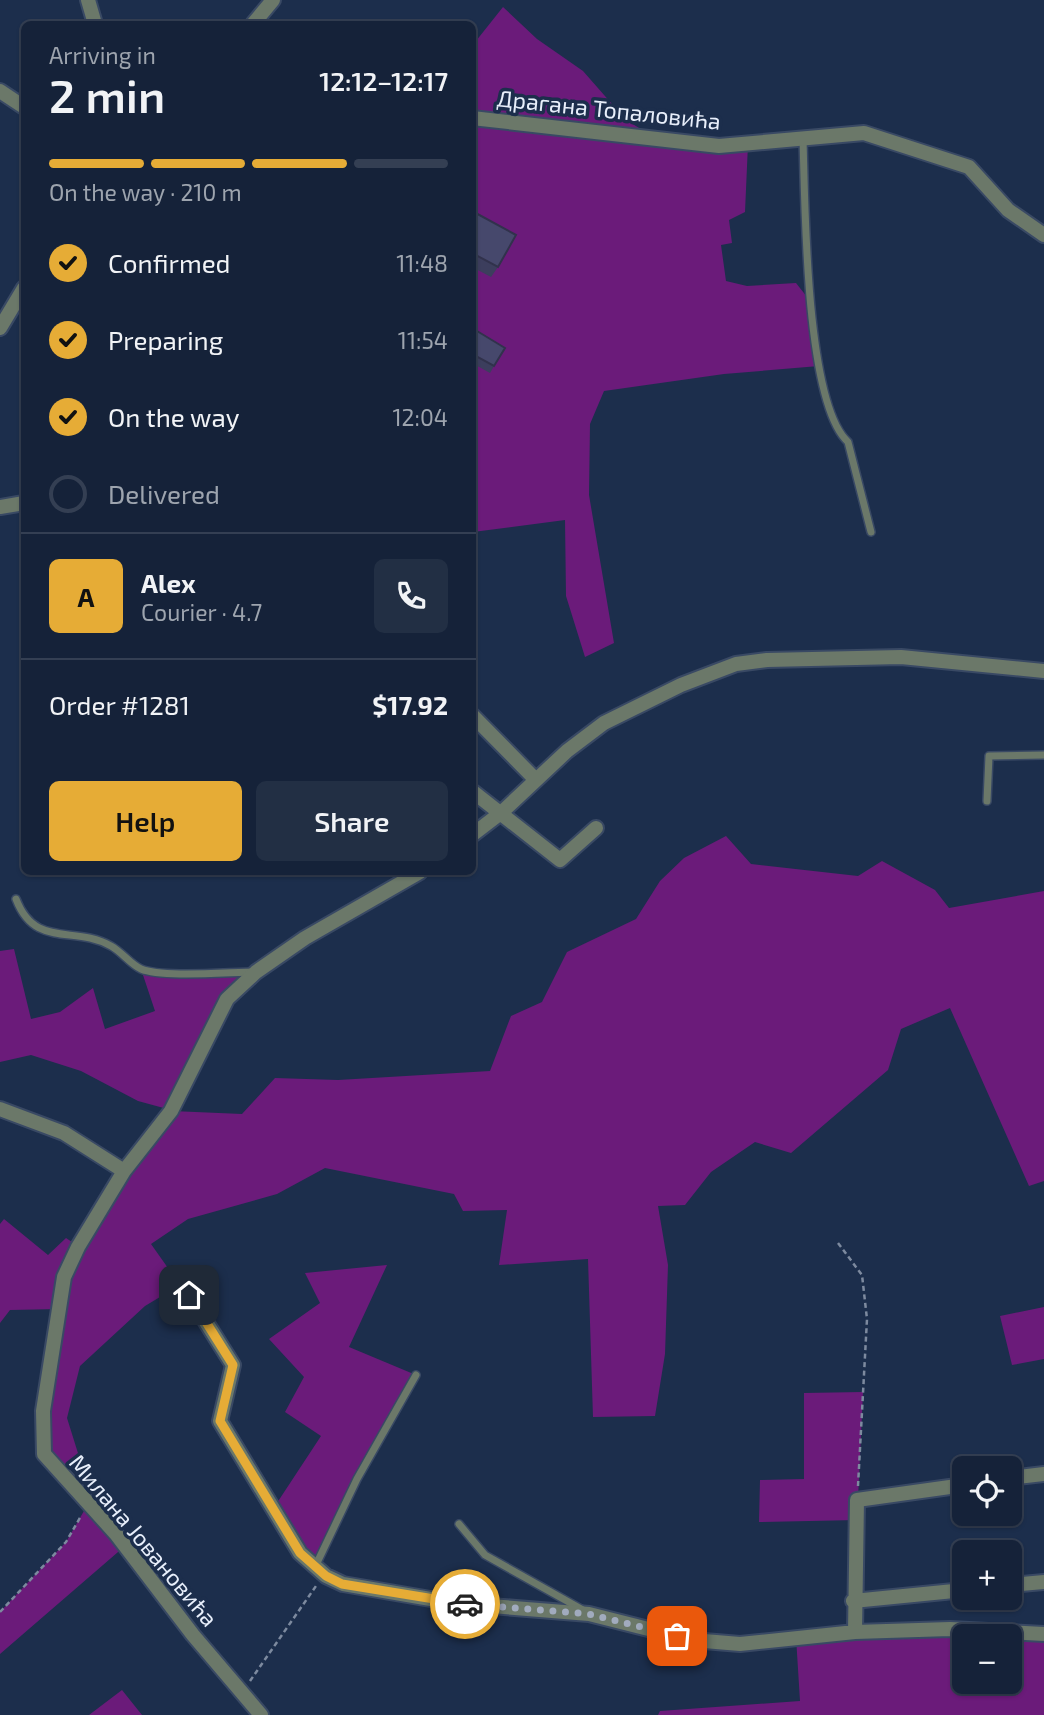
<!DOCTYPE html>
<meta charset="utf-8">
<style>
:root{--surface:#152239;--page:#222f44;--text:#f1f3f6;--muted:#9da4ae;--line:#343f53;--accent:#e6ac36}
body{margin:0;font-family:"Exo 2",sans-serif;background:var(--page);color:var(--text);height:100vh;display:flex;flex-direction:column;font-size:26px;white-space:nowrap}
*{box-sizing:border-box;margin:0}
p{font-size:23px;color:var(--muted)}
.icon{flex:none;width:38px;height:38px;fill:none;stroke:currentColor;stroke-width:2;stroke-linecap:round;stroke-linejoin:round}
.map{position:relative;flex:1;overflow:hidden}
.panel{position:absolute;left:21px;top:21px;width:455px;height:854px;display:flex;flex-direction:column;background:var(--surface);border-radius:10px;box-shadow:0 2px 5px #0004,0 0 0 2px var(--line)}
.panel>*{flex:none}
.tools{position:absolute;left:952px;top:1456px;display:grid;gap:14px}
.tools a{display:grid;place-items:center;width:70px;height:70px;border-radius:10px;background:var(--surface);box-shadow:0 2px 5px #0004,0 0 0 2px var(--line);font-size:35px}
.pin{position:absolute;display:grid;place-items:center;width:60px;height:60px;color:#fff;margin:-30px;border-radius:14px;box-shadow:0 4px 10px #0006}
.courier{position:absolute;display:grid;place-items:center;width:70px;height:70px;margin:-35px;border:5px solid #e6ac36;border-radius:50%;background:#fff;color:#222;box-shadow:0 2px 9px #0007}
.headline em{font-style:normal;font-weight:600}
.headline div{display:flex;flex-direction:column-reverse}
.headline{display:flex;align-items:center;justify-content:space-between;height:119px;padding:0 28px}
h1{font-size:46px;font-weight:600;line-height:52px}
.bar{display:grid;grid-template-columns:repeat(4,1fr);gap:10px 7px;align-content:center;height:84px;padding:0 28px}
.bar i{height:9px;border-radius:5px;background:var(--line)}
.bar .current{background:var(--accent)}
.bar p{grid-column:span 4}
.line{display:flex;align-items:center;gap:18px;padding:0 28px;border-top:2px solid var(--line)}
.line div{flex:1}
.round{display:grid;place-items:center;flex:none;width:74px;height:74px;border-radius:10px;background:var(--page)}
ol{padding:0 28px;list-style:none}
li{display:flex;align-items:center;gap:21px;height:77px}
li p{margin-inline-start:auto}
li .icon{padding:7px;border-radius:50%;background:var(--accent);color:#111;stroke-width:4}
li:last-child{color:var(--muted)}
li i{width:38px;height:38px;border:4px solid var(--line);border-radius:50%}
.button{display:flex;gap:14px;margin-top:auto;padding:14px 28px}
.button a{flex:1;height:80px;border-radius:10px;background:var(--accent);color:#111;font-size:28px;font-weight:600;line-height:80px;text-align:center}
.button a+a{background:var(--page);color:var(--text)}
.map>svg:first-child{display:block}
</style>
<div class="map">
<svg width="1044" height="1715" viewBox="0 0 1044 1715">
<rect width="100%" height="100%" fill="#1c2e4c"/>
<path fill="#6b1b7a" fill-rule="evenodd" d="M503,7L537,39L583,71L626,120L657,139L748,144L745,212L729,220L732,243L721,245L726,281L747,286L796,283L811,302L819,366L724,374L604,391L590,424L589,495L614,643L585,657L566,596L565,520L473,532L472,46Z
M726,836L751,864L858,876L882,861L935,890L949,908L1044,891V1181L1029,1186L950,1008L901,1029L888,1070L791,1153L755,1142L711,1172L685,1205L658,1206L668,1265L665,1354L655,1416L593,1417L588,1259L499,1265L507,1210L463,1211L454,1194L325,1168L277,1194L188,1219L151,1244L180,1285L145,1306L80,1366L67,1418L82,1466L55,1469L44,1454L59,1309L10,1310L0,1323V1224L4,1219L48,1255L66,1238L78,1246L171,1110L138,1101L81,1071L31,1055L0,1062V951L14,949L31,1019L60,1012L93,988L105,1029L155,1011L141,969L165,973L256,972L227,999L172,1111L242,1114L275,1078L338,1080L490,1071L511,1016L542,1002L567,952L636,919L660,881L684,858Z
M387,1265L349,1347L416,1375L357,1479L314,1567L273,1509L321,1436L285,1412L304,1377L269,1339L320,1303L305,1273Z
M1044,1307V1359L1012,1365L1000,1316Z
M863,1392L857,1520L759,1522L760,1480L804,1479V1393Z
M88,1504L125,1546L0,1654V1612L66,1542Z
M1044,1634V1715H658L660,1711L800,1701L796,1637ZM964,1636H1010V1682H964Z
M122,1690L142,1715H89Z"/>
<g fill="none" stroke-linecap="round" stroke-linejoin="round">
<g stroke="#394964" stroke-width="10">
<path id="service" d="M803,139C805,201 805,403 848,442L871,532
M987,801L989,756L1044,755
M16,899C35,949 74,925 111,946C122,952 130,964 141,969C162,978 230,972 255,972
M459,1524L485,1555L583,1610
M315,1567L357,1479L416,1375"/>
</g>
<g stroke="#394964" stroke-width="18">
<path id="minor" d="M88,0L95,24
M253,24L273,0
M0,91L24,107
M472,118L719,146L864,133L969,167L1008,210L1044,235
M0,328L24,288
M0,507L24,503
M472,715L535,779
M472,791L560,860L596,828
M472,835L502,812L567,751L604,723L681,685L736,664L767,660L901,657L1044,671
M0,1109L64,1133L124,1171
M189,1295L233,1365L220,1421L300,1553L326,1576L343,1584L454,1603L589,1614L692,1640L740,1644L855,1632L950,1629L1044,1634
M1010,1478L1044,1474
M1010,1585L1044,1582
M853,1601L964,1590
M855,1632L857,1500L964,1485
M261,1715L193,1635L116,1534L44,1454L43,1411L64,1277L78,1247L124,1171L171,1111L227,999L256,972L305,938L420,872"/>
</g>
<path stroke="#7d8a9f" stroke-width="2.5" stroke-dasharray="5 3.5" stroke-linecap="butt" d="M838,1243L862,1275L867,1319L858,1486
M0,1612L66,1542L81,1516
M250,1681L316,1586"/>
<use href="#service" stroke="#6b7869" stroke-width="7"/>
<use href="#minor" stroke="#6b7869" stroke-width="14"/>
</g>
<path fill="#3c3e5d" d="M472,211L498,267L491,277L472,267Z
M472,328L494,366L490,373L472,363Z"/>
<path fill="#46486c" stroke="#31324c" stroke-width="2" d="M472,211L516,235L498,267L472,253Z
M472,328L505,348L494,366L472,354Z"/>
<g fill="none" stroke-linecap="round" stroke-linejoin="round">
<path stroke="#a1abbe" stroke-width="7" stroke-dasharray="0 12.6" d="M465,1604L589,1614L677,1636"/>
<path stroke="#e6ac36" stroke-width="9" d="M189,1295L233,1365L220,1421L300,1553L326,1576L342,1584L465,1604"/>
</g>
<g text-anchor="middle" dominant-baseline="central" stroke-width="7" stroke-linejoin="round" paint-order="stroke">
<g font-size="23" fill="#e8effb" stroke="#1c2e4c">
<text transform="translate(609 109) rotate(6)">Драгана Топаловића</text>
<text transform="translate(144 1540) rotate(50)">Милана Јовановића</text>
</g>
</g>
</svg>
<div class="tools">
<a><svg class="icon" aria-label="locate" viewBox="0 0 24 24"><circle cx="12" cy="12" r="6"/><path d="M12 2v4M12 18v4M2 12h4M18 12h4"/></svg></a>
<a>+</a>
<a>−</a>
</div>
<div class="pin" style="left:677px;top:1636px;background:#ea580c"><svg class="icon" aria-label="bag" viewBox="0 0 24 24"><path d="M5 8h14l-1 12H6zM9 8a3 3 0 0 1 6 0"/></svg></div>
<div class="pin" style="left:189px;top:1295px;background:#1f2937"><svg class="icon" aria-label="home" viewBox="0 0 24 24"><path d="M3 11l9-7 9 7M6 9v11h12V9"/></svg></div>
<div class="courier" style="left:465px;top:1604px"><svg class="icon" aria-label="car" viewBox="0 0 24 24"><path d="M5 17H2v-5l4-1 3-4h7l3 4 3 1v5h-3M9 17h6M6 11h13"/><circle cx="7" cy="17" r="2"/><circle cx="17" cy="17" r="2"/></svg></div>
<section class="panel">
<div class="headline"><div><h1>2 min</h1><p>Arriving in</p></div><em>12:12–12:17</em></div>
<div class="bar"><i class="current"></i><i class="current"></i><i class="current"></i><i></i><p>On the way · 210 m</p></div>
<ol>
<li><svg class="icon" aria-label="check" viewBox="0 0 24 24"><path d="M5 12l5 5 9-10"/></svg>Confirmed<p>11:48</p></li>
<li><svg class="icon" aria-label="check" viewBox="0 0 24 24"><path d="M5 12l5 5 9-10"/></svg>Preparing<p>11:54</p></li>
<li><svg class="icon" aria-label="check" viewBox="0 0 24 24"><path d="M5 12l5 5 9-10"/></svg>On the way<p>12:04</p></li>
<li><i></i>Delivered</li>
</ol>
<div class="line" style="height:126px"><b class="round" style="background:var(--accent);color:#111">A</b><div><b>Alex</b><p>Courier · 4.7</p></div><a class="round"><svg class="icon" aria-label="phone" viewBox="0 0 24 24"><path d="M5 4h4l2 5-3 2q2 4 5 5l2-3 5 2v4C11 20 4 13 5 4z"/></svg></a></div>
<div class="line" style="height:91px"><div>Order #1281</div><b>$17.92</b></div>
<div class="button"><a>Help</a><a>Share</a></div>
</section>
</div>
